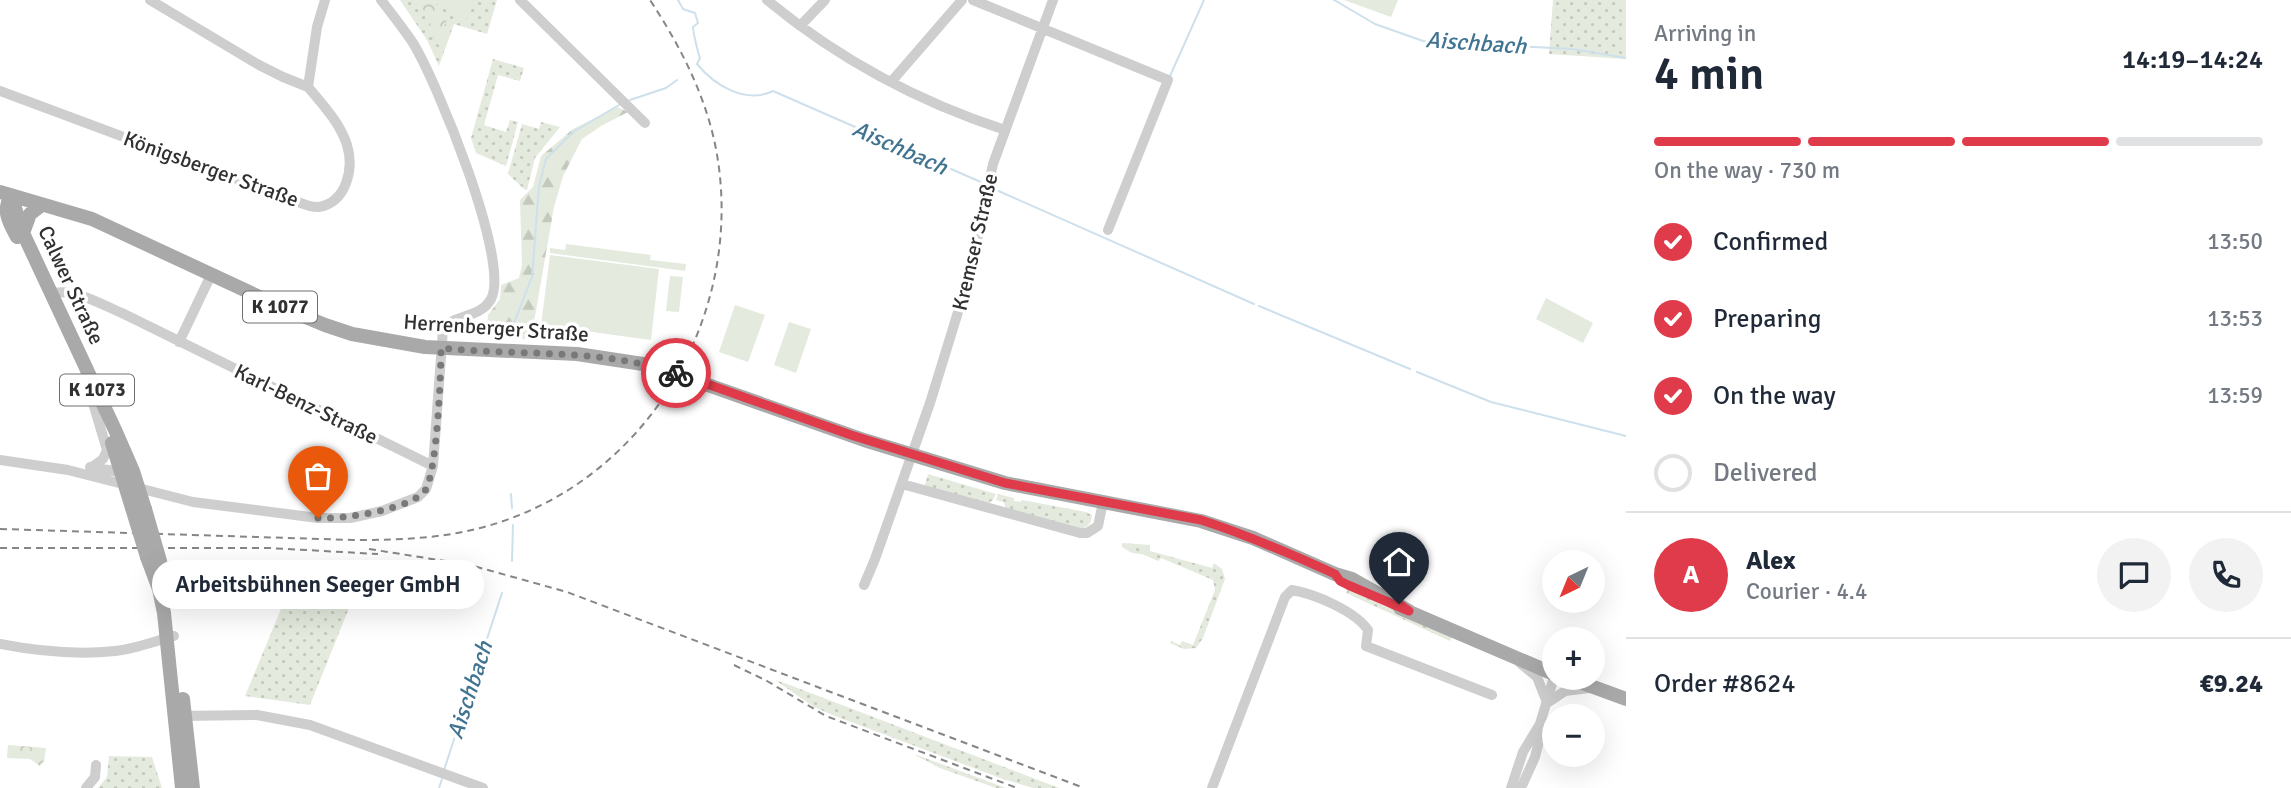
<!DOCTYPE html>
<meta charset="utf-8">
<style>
:root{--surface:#fff;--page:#f2f2f3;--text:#1f2937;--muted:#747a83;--line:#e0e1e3;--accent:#e03b4a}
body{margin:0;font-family:Signika,sans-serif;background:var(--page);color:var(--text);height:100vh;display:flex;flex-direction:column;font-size:26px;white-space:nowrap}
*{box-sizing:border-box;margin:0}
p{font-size:23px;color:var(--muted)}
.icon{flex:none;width:38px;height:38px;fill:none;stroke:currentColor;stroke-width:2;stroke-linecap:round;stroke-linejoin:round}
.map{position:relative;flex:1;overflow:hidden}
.side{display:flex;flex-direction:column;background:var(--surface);width:665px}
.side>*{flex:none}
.needle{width:46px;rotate:223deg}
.buttons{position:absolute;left:1542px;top:550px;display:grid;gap:14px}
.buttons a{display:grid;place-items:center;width:63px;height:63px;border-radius:50%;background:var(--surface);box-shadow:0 7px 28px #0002;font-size:35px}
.pin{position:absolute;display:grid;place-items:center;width:60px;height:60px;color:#fff;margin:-72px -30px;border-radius:50% 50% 50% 0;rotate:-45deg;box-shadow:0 0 7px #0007}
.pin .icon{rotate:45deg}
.courier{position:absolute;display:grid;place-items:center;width:70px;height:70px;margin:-35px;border:5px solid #e03b4a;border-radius:50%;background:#fff;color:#222;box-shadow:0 2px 9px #0007}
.bubble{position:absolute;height:49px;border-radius:24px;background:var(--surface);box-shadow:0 7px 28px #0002;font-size:23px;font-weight:600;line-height:49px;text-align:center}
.summary em{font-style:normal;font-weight:600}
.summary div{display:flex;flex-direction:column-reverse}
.summary{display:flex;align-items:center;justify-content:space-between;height:119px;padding:0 28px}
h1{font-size:46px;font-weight:600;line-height:52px}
.bar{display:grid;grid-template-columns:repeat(4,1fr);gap:10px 7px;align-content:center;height:84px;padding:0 28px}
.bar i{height:9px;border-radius:5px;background:var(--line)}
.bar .active{background:var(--accent)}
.bar p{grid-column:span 4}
.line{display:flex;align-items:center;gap:18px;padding:0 28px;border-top:2px solid var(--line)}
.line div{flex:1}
.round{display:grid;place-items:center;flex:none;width:74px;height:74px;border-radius:37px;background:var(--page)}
ol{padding:0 28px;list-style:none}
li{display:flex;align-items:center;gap:21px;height:77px}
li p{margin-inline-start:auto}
li .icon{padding:7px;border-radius:50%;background:var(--accent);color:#fff;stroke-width:4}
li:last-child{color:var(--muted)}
li i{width:38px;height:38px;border:4px solid var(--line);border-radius:50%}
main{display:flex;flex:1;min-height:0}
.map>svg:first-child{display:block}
</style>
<main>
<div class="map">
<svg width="1626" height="788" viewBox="0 0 1626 788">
<defs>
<pattern id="grass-dots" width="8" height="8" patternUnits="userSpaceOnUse" patternTransform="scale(1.75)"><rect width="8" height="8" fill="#e4eadd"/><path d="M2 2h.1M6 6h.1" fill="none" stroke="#c4c9be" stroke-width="1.8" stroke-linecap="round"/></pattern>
<pattern id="forest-firs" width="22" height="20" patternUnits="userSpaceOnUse" patternTransform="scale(1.75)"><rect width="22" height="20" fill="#e4eadd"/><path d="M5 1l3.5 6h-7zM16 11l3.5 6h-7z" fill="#c4c9be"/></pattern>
<pattern id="park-crowns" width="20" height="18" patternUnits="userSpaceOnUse" patternTransform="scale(1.75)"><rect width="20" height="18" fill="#e4eadd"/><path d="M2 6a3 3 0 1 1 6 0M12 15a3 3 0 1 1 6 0" fill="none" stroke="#c4c9be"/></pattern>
</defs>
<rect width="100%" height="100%" fill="#fff"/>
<path fill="url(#grass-dots)" d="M400,0H497L487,34L454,24L439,66L427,40Z
M1553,0H1626V59L1549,54Z
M493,59L524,68L520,81L498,75L484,125L506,132L510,120L518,122L506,166L476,153L471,138Z
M541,122L560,127L535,158L527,190L524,189L508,174L522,124L539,129Z
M928,474L996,494L993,500L986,505L924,488Z
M998,494L1014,498V501L1020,502L1022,500L1086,512L1092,515C1092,523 1087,528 1080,529L1006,510L1004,502L996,500Z
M1122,543L1150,545V551L1212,568L1214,563L1222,569L1225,579L1203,638L1196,648L1184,649L1170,643L1171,641L1180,645L1182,641L1193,645L1215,590L1213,580L1161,558L1158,561L1142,554L1132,553L1122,547Z
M295,575L361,578L310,705L245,696Z
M1348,589L1452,637L1450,641L1346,593Z
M775,680L787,684L1059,788H1033L1003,779L835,716L814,707Z
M915,755H917L1006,788H996L940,768Z
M109,756L152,757L162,788H98L107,777Z"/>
<path fill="url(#forest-firs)" d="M617,107L628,112L601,126L582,139L563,176L554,207L531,339L486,337L488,315L500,299L501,285L519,278L522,265L520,200L533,187L541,156L573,129Z"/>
<path fill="url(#park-crowns)" d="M418,0H433L439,17L447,21L443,28L451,34L442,49L432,37L430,22Z
M8,745L46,748L44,761L40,766L30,759L7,758Z"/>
<path fill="#e4eadd" d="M429,0H476L466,20Z
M1344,0H1398L1391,17Z
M566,244L651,255L650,260L686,264L685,271L550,253V248L565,250Z
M550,255L659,269L651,340L541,325Z
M670,276L683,277L679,312L666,311Z
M1546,298L1593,323L1583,343L1536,319Z
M735,305L765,315L748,362L719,352Z
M789,322L811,329L796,373L774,365Z"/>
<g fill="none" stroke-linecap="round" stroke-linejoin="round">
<path stroke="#cde0ec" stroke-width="2" d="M678,0L683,9L695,13L698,23L693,27C693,32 698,53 700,58L697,64C715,86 746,104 773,91L983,183
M1334,0L1375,24L1423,41L1573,49L1626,58
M1170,76L1204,0
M630,100L666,88L677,80
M994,189L1254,304
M1259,306L1410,369
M510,333L532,277L539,186L546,159L573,132L619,105
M1417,372L1491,402L1626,436
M511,494L512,508
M512,561L513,525
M444,770L502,593
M439,788L442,779"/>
<path stroke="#cecece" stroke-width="10" d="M150,0L259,65L283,77L308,87
M520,0L645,123
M767,0C837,58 919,102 1005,130
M973,0L1168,80L1108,230
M800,26L825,0
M891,82L962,0
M0,91L293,200C301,203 311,208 319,207C347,202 354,168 347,145C340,123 323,105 308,87L317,27L325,0
M50,294C72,286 104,306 124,314L433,466
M179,342L211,275
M85,375L84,383L93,403L107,450L103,459L92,467
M0,460L68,470L193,502L318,518H350L382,511L418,497L426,489L433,466L443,329C455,313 480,319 491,299C511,262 436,80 413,43C403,28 392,14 381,0
M90,467L126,473
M902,484L1080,533H1087L1098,526L1103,502
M864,585L875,559L930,403L970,273L993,164L1053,0
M0,644C36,651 78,655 115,651C135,649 155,641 174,636
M1520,663L1537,677L1546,700
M1547,703L1565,691L1589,688
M178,716L257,715L310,725L483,788
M86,788L95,777L96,765
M1212,788L1285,597L1292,590C1315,594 1355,611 1368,630L1366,646L1492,695
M1511,788L1523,752L1540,724
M1521,788L1535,757L1539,741L1540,724L1554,677"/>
<path stroke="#a9a9a9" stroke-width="14" d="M0,192L92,219L279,306L325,325L352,334L425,347L577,354L643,364L671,372L864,440L1005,483L1201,521L1253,538L1335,574L1352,579L1409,611
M11,195L23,233L116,432L133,471L145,509
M11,195C2,211 9,222 17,237
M23,233L30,214L39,207
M112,443L132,508
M147,557L159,589L164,613L182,788
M1400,608L1554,674
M1566,677L1626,699
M183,699L193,788"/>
<path stroke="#868686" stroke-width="2" stroke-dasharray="7 5" stroke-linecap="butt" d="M0,529L353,540C407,540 458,538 509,519C660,464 747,300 715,144C704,92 679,44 650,0
M0,548H269L378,554
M369,549L470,565L567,592L1084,788
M734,665L767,681L826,716L1017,788"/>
<path stroke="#a9a9a9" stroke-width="14" d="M132,508L147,557
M145,509L162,568"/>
</g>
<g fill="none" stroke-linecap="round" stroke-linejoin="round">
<path stroke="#797979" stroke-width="7" stroke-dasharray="0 12.6" d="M318,518C340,520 415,509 426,489C437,468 441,375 441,348C520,356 599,348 676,373"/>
<path stroke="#e03b4a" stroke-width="9" d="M676,373L851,435L1005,483L1201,520C1248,535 1291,554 1335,574L1340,581L1348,585L1409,611L1399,604"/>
</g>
<g text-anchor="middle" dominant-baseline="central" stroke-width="7" stroke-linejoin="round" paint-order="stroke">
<g fill="#fff" stroke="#6f6f6f" stroke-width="2">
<rect x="243" y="291.5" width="74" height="31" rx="5"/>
<rect x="60" y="374.5" width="74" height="31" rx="5"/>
</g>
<g font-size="19" font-weight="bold" fill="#313131">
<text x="280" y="307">K 1077</text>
<text x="97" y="390">K 1073</text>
</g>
<g font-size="21" fill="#313131" stroke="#fff">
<text transform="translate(211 169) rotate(20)">Königsberger Straße</text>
<text transform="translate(975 242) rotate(-77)">Kremser Straße</text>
<text transform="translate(71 285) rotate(65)">Calwer Straße</text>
<text transform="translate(496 328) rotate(4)">Herrenberger Straße</text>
<text transform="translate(306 404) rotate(26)">Karl-Benz-Straße</text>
</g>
<g font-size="23" font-style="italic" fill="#417491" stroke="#fff">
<text transform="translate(1476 43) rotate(4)">Aischbach</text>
<text transform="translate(900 148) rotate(24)">Aischbach</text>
<text transform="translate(470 690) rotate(-72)">Aischbach</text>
</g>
</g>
</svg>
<div class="buttons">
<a><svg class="needle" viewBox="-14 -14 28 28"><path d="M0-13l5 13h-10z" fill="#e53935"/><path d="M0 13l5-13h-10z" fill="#747a83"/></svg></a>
<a>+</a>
<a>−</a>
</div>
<div class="pin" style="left:318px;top:518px;background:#ea580c"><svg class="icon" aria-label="bag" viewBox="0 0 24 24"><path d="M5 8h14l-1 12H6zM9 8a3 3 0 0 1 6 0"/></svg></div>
<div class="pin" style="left:1399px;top:604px;background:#1f2937"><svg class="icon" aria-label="home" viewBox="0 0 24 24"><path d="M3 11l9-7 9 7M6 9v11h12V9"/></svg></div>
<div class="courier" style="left:676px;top:373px"><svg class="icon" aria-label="bike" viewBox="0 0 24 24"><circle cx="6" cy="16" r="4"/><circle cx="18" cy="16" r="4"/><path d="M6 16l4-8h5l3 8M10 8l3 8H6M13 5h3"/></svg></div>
<div class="bubble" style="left:152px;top:560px;width:332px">Arbeitsbühnen Seeger GmbH</div>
</div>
<section class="side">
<div class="summary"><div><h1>4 min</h1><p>Arriving in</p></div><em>14:19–14:24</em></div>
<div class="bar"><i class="active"></i><i class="active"></i><i class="active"></i><i></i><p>On the way · 730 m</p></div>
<ol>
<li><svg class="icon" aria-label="check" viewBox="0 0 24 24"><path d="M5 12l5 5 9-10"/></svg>Confirmed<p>13:50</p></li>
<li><svg class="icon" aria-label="check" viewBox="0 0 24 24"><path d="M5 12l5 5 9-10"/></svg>Preparing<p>13:53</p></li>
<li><svg class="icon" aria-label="check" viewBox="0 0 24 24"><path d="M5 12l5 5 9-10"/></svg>On the way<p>13:59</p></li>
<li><i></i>Delivered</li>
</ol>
<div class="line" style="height:126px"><b class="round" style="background:var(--accent);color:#fff">A</b><div><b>Alex</b><p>Courier · 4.4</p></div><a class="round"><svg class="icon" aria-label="chat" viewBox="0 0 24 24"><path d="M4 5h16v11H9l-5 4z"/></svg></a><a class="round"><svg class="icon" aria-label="phone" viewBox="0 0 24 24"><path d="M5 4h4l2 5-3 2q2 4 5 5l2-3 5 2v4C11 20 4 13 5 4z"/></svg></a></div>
<div class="line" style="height:91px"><div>Order #8624</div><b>€9.24</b></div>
</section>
</main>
